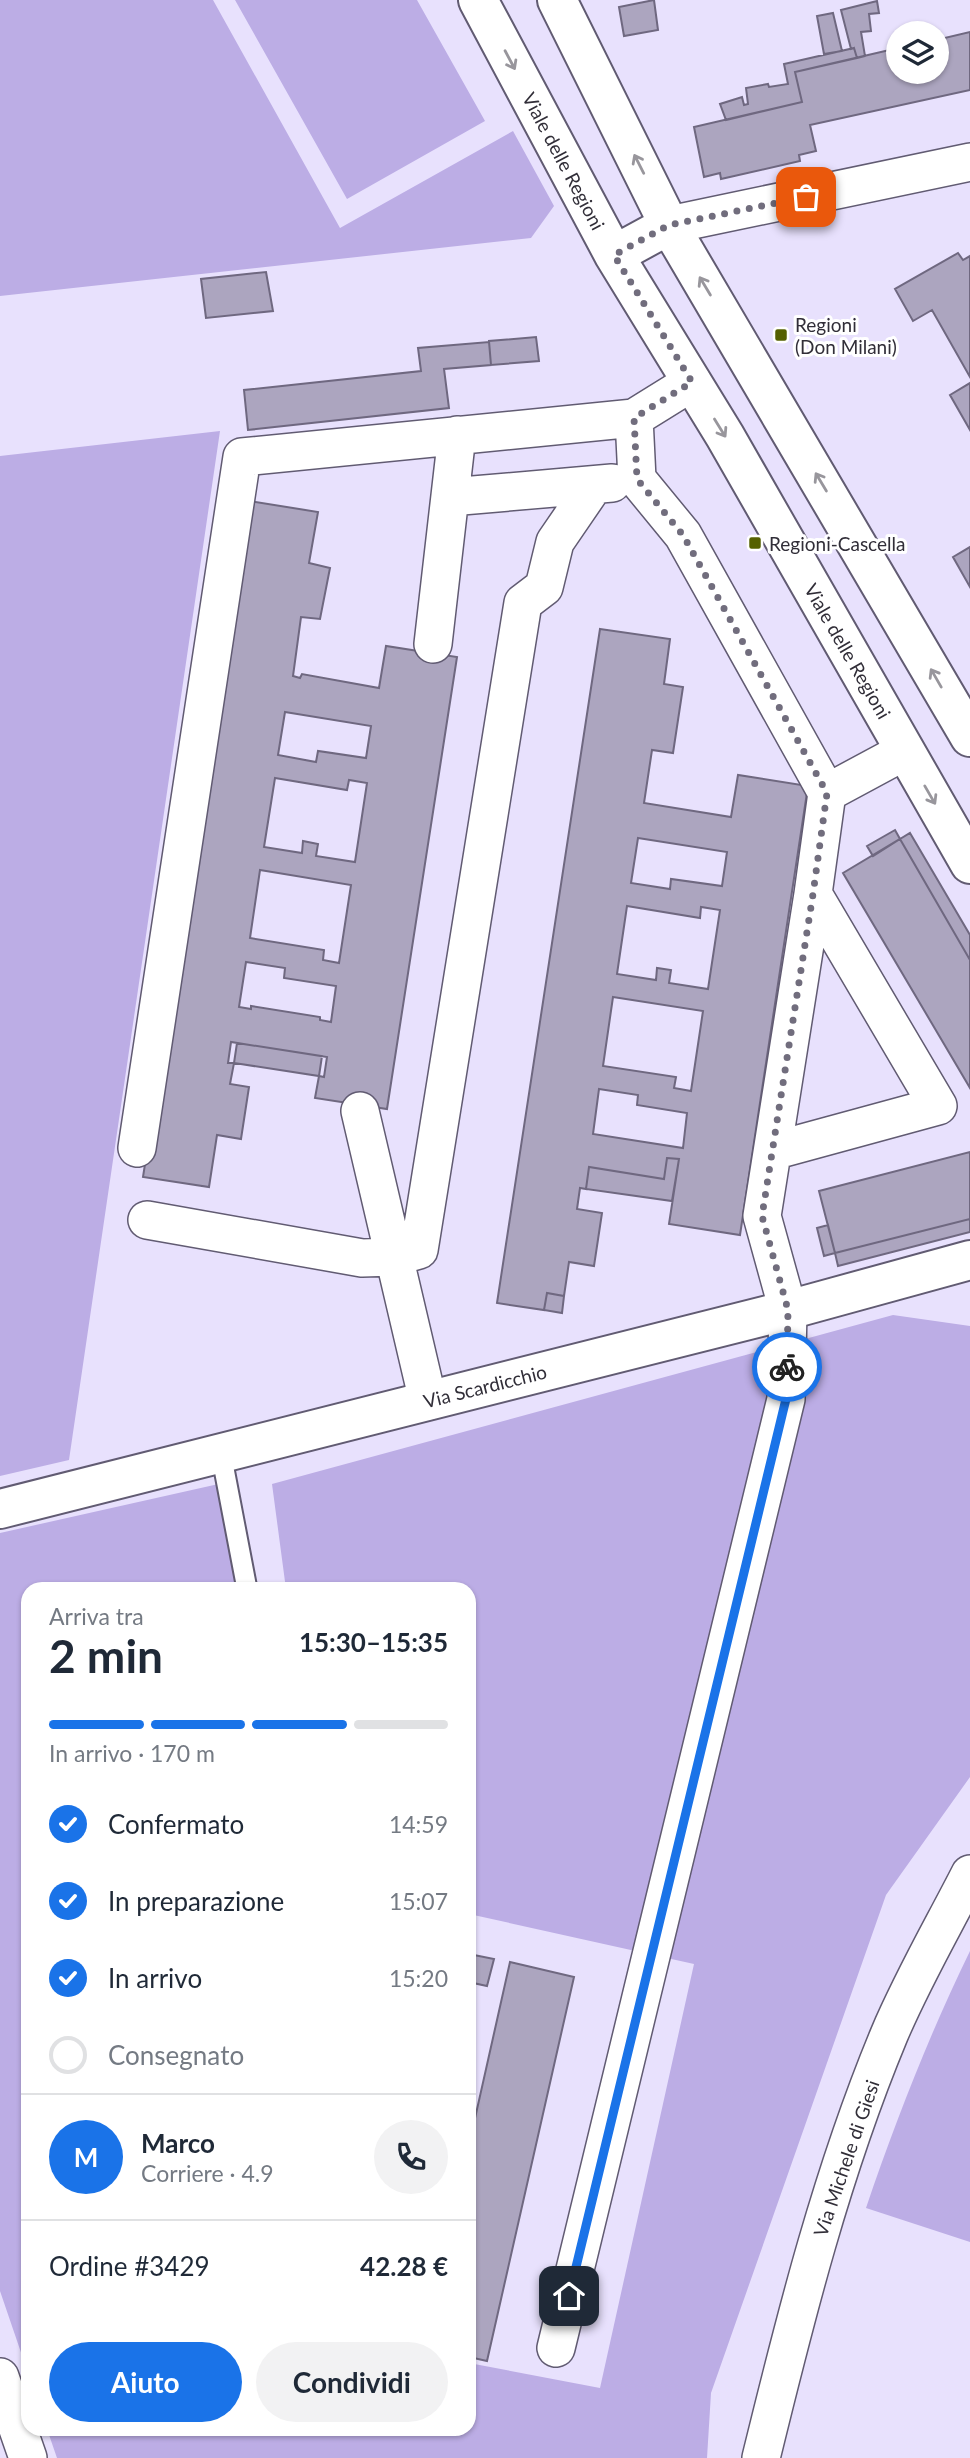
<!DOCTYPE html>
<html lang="it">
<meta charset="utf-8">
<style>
:root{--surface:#fff;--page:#f2f2f3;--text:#1f2937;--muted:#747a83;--line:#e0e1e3;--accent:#1a73e8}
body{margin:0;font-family:Lato,sans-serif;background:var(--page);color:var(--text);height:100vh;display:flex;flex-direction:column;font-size:26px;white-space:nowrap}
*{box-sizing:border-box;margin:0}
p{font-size:23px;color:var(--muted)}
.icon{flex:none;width:38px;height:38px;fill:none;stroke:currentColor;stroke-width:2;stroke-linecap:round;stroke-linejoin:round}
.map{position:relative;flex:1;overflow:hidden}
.sheet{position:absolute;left:21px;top:1582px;width:455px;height:854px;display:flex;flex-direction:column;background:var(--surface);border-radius:21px;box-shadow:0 2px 5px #0004}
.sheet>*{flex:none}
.tools{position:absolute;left:886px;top:21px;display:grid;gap:14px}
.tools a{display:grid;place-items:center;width:63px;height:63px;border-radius:50%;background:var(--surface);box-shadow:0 2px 5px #0004;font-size:35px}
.pin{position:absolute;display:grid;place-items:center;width:60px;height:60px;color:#fff;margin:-30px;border-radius:14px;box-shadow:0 4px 10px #0006}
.courier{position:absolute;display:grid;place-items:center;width:70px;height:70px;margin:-35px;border:5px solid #1a73e8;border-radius:50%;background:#fff;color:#222;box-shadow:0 2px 9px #0007}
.head em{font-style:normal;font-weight:700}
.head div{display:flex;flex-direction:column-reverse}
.head{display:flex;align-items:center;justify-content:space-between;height:119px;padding:0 28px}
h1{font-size:46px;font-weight:700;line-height:52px}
.bar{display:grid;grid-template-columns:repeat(4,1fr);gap:10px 7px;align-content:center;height:84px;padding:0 28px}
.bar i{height:9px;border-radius:5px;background:var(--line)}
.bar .on{background:var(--accent)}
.bar p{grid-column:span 4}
.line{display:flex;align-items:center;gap:18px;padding:0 28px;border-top:2px solid var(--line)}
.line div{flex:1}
.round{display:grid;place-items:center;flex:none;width:74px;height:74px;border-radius:37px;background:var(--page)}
ol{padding:0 28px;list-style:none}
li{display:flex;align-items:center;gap:21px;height:77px}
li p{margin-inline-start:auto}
li .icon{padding:7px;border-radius:50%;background:var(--accent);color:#fff;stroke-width:4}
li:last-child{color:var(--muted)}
li i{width:38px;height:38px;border:4px solid var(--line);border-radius:50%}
.primary-button{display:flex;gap:14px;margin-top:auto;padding:14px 28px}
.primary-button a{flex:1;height:80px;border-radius:42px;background:var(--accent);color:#fff;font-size:28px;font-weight:700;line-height:80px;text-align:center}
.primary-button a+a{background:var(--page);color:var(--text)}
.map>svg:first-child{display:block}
</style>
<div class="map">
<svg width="970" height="2458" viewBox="0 0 970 2458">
<rect width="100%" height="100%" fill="#e8e1fd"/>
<path fill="#bcade5" d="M0,0H213L340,228L513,131L554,206L531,238L0,296Z
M235,0H417L485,121L347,199Z
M220,431L69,1460L0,1476V456Z
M893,1315L970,1326V1777L886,1895L711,2393L707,2458H57L47,2429H469V2363L600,2388L694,1964L469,1914V1589H286L272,1484Z
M223,1483L237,1589H28V2373L0,2291V1533Z
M970,1951V2242L866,2208C896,2120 929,2035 970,1951Z"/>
<path fill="#aca5bf" stroke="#6f6880" stroke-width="2" fill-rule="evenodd" d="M654,0L658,30L624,36L619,7Z
M877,1L879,13L869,14L871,31L861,32L865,56L857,58L854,48L851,49L841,10Z
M833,13L842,51L824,54L817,16Z
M970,32V90L810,125L816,151L799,155L800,161L721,179L720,173L704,177L694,127L802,102L795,72L898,48V72H936V40Z
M854,48L857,58L795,72L802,102L726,120L720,104L742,97L744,105L748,104L746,88L768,84L769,87L788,84L784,64Z
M958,253L963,260L970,256V377L932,310L913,321L895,289Z
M266,272L273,311L206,318L201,279Z
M536,337L539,361L491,365L489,341Z
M489,342L491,365L444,369L449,408L248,430L244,390L421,371L418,348Z
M970,383V430L950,395Z
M249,501L318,512L309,563L330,568L320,619L301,617L293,676L300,678L302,674L379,688L386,646L457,657L387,1109L315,1098L319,1076L324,1077L327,1057L231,1042L228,1063H234L230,1084L249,1087L241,1139L217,1135L209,1187L143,1177ZM285,712L371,726L366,758L318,751L316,762L278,755ZM275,778L347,790L349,780L367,783L355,862L316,856L318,844L303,841L302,853L264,847ZM260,870L351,885L339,963L323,960L324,950L250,938ZM246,962L285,968L284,978L336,986L331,1022L320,1020V1017L251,1006V1009L239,1007Z
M970,547V587L953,557Z
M600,629L670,639L664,684L683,687L673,753L652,750L644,803L731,817L738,775L808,786L740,1235L669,1224L679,1159L667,1158L664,1179L589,1167L586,1189L580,1188L577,1209L602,1213L594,1266L569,1262L564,1296L547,1293L544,1310L497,1303ZM638,838L727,852L722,886L671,879L670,889L631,883ZM627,906L700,918L701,907L720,910L708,989L669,983L671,970L657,968L656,980L617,974ZM613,997L703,1011L691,1091L674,1088L676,1077L603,1066ZM599,1089L638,1095L637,1105L687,1113L683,1148L593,1134Z
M895,830L900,839L873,856L867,846Z
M910,833L970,935V960L900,839Z
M900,839L970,960V1088L843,873Z
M237,1043L322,1056L319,1076L234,1063Z
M970,1152V1219L835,1253L819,1191Z
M667,1158L679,1159L672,1201L586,1189L589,1167L664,1179Z
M970,1219V1232L838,1266L835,1253Z
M828,1225L835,1253L824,1256L817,1228Z
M547,1293L564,1296L562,1313L544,1310Z
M469,1954L494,1959L487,1986L473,1983L471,1988L469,1987Z
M510,1962L574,1977L487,2361L469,2357V2145Z"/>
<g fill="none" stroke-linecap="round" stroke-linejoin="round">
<g stroke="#615b72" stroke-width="23">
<path id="lane" d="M221,1453L247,1589"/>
</g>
<g stroke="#615b72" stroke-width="40">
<path id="street" d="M669,225L970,162
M634,418L637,479L683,535L827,793
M450,497L612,483
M433,644L457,435
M360,1111L428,1401
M137,1148L242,457L634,418L692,382
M773,1151L938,1106L813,894
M147,1220L362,1258L394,1257L419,1250L523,603L544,587L555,542L594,485
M556,2348L786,1399L788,1310L762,1216L813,894L827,793L905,751
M0,2377L28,2458
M761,2458C796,2315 832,2172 889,2035C912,1980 943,1927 970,1874"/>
</g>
<g stroke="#615b72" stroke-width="42">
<path id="secondary" d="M478,0L614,255L725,436L970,864
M557,0L669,225L970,737
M614,255L669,225
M0,1509L788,1310L970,1260"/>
</g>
<use href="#lane" stroke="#fff" stroke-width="19"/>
<use href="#street" stroke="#fff" stroke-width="37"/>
<use href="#secondary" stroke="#fff" stroke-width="38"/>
</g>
<defs><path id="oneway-shaft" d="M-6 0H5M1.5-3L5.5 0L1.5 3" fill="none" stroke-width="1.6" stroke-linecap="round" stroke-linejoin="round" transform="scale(1.75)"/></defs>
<g stroke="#98969c">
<use href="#oneway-shaft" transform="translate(510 60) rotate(62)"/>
<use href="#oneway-shaft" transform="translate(639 164) rotate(-117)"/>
<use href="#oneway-shaft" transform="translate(705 286) rotate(-121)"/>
<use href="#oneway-shaft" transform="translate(720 428) rotate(58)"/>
<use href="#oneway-shaft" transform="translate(821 482) rotate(-121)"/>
<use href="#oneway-shaft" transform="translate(936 678) rotate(-120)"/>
<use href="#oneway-shaft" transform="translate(930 795) rotate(60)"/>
</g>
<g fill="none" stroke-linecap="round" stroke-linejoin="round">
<path stroke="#716d7d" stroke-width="7" stroke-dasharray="0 12.6" d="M787,1367L788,1310L762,1216L813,894L827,793L683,535L637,479L634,418L692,382L614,255L669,225L806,197"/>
<path stroke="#1a73e8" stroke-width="9" d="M569,2296L786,1399L787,1367"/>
</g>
<g fill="#556000" stroke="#fff" stroke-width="2.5">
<rect x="774" y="328" width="14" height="14" rx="3.5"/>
<rect x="748" y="536" width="14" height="14" rx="3.5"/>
</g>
<g text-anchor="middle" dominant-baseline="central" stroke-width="6" stroke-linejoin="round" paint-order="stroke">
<g font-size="19" fill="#312e38" stroke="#fff">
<text transform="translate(564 161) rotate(62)">Viale delle Regioni</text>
<text transform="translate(848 651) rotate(60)">Viale delle Regioni</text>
<text transform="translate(485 1386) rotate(-14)">Via Scardicchio</text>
<text transform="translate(846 2158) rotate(-71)">Via Michele di Giesi</text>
</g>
<g font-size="19" fill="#312e38" stroke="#fff" text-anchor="start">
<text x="795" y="324">Regioni<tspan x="795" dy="22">(Don Milani)</tspan></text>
<text x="769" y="543">Regioni-Cascella</text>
</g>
</g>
</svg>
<div class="tools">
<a><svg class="icon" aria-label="layers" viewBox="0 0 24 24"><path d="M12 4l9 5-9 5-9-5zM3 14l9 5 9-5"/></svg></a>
</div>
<div class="pin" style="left:806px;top:197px;background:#ea580c"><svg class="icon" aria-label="bag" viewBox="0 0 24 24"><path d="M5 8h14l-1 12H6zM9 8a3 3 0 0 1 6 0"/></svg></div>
<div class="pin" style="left:569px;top:2296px;background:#1f2937"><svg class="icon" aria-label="home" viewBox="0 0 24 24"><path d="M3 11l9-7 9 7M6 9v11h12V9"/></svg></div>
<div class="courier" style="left:787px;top:1367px"><svg class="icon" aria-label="bike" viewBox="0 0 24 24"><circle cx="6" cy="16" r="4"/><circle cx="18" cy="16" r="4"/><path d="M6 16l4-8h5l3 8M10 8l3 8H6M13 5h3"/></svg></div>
<section class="sheet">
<div class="head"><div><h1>2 min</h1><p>Arriva tra</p></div><em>15:30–15:35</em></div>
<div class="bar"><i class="on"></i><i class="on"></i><i class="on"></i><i></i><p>In arrivo · 170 m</p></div>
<ol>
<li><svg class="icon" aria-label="check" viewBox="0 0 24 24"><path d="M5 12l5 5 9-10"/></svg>Confermato<p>14:59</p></li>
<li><svg class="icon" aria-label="check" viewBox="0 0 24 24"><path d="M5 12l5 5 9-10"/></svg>In preparazione<p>15:07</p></li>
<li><svg class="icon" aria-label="check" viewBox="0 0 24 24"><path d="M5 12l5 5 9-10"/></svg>In arrivo<p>15:20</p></li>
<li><i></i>Consegnato</li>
</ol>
<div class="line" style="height:126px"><b class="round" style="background:var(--accent);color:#fff">M</b><div><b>Marco</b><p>Corriere · 4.9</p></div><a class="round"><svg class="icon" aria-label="phone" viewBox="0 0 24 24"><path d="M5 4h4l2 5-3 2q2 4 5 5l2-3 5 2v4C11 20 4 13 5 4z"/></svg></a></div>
<div class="line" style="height:91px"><div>Ordine #3429</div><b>42.28 €</b></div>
<div class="primary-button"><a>Aiuto</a><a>Condividi</a></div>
</section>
</div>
